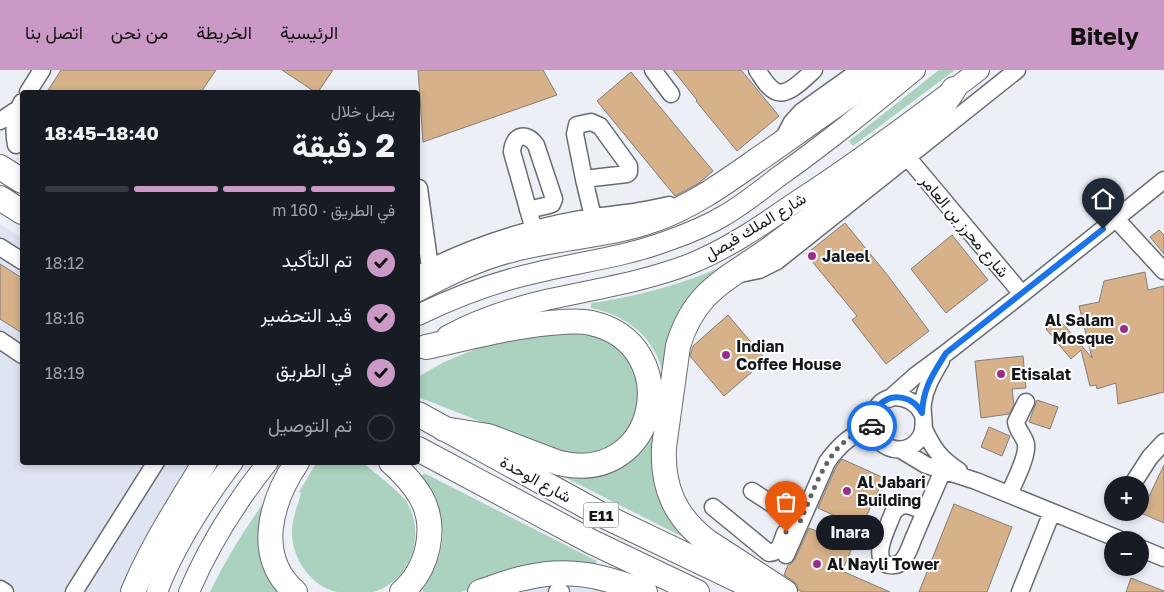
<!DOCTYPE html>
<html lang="ar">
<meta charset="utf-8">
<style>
:root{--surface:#171b24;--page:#20242c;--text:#f1f3f6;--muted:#9ea1a6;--line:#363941;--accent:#cb99c5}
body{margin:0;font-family:"Golos Text",Vazirmatn,sans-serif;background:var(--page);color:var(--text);direction:rtl;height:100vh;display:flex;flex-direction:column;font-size:19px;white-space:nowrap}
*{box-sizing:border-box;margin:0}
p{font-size:16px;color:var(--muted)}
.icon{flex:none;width:28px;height:28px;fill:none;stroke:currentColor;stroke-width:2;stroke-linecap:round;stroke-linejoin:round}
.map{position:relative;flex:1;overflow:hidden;direction:ltr}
.drawer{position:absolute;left:20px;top:20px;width:400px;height:375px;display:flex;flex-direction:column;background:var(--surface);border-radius:5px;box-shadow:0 2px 8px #0003;direction:rtl}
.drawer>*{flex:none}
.buttons{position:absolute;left:1104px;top:406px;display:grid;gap:10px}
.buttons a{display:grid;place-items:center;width:45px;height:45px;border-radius:50%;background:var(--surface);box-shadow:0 2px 8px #0003;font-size:25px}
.pin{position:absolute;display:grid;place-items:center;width:42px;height:42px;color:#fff;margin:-51px -21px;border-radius:50% 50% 50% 0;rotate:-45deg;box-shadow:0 0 5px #0007}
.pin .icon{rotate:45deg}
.courier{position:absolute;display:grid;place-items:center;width:50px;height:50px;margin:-25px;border:4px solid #1a73e8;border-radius:50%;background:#fff;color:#222;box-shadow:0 1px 6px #0007}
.bubble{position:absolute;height:35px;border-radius:18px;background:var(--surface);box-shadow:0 2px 8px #0003;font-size:16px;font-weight:700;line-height:35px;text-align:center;direction:rtl}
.overview em{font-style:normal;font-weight:700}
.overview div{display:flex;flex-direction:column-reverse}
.overview{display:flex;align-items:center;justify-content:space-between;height:85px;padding:0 25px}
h1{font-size:32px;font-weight:700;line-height:38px}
.bar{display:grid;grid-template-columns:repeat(4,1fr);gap:8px 5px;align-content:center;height:60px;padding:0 25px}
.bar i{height:6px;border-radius:4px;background:var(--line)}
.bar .active{background:var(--accent)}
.bar p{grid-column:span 4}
ol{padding:0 25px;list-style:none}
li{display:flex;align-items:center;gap:15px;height:55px}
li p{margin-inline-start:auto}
li .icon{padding:5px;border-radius:50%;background:var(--accent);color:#111;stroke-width:4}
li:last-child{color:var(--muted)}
li i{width:28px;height:28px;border:2px solid var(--line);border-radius:50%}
header{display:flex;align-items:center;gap:30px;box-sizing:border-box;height:70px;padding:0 25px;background:var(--accent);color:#111}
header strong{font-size:24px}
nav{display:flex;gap:28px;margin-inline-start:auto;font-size:18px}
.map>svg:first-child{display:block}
</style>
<header>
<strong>Bitely</strong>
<nav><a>الرئيسية</a><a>الخريطة</a><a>من نحن</a><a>اتصل بنا</a></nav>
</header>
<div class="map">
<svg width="1164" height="522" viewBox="0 0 1164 522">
<rect width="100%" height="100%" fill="#eceff6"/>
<path fill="#dee4f1" d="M0,154L22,168V392L191,393L158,522H0Z
M518,510L608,522H491Z"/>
<path fill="#abd2bf" d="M939,0H955L853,76L849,71Z
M730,193L712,213L663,356L687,460L683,467L562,406C595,411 627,401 648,374C651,369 656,363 657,358C660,350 660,340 661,331C661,324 663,316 663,308C663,301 660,293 657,286C644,259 620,244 591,238V233C641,226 683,214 730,193Z
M563,259L600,263L633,289L641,338L619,372L589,385L556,381L418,327V307L444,292L483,276Z
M317,392C325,392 358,391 363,393C368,396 373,402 378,405C387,413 398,421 406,431C427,464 411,511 373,522C362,522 349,522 338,522C311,517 291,487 292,461C292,448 298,435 301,423L299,422Z
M424,403L597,491L593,499L528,501L461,522H423V519C436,499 448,472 440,448C439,444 436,440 434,437C429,428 424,418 419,409Z
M266,429L286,522H210C226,489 245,459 266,429Z"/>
<path fill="#d6b189" stroke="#837e79" d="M61,0H216L201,22H47Z
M282,0H333L318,22H315Z
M418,0H543L557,25L423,72Z
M673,0H741L779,46L737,81L696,31L697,30Z
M631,2L713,101L699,113L675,126L597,31Z
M845,153L889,207L929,261L886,294L852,250L857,246L806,184Z
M1159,160L1164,165V184L1150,167Z
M952,165L988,210L946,243L911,199Z
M0,194L22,208V263L0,249Z
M1145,202L1148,220L1164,216V322L1118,334L1116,313L1097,319L1096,315L1090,316L1081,280L1071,289L1046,259L1059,249L1092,288L1079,236L1099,232L1104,211Z
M728,245L766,290L724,326L690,286L693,276Z
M1023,286L1026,318L1012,319L1014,335L1009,344L981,348L975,291Z
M1037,330L1058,337L1050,359L1029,352Z
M989,357L1010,366L1002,386L981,377Z
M842,389L884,408L861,458L818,438L836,397Z
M1164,395V453L1141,443Z
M954,434L1012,457L987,522H919Z
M809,458L853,476L842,501L890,522H803L798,520L797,515L793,511L784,505L788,495L792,493L795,489Z
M1131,508L1164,521V522H1126Z"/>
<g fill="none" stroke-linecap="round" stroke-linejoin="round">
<g stroke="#686b70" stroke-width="19">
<path id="minor" d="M653,0L671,24
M757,0C762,7 767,17 775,21C787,28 805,8 814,0
M28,22L42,0
M0,51L18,39
M591,52L600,56L629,96V102L627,104L584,109L575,64L577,55Z
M783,69L792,52L801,42L860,0
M16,75C13,59 14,45 22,32
M908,88L1022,224
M584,109L593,147
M419,118L430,198
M528,140L549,135L552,134L554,129L536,75C526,61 513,65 512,82L534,160
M1116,149L1164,201
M0,177L22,191
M418,204C469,177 525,159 581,149C596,146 612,145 627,143C641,141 655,138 669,135
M740,204L759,200L777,191L1017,0
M0,270L22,285
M889,329L915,306L946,283L1022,224L1164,110
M922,343C911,322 879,321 873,346C866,376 906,393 921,366C927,355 921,344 923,333C925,317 933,305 941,291
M924,359C933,379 941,389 959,401
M901,380L926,395L976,411L1121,470
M1132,415L1150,387L1164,372
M752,421L800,452
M1009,424C1014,413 1028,386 1026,374C1024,366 1017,360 1016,352L1026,332
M713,437L769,483C780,483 782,471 785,463
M925,442C913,437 903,429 893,443C889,455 869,490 889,495C895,496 900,494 903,490C909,483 911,473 915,465C924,443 934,422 943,400
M1140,478L1164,488
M786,485L827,392C840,374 851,365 872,356
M0,519L5,522
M74,522L156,392
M557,522H561
M1020,522L1052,442"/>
</g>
<g stroke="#686b70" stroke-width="22">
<path id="major" d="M418,245C455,227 494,212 535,203C579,192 624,187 667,171C687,164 707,156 725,145C744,134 761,120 778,107C825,74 870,37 915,0
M447,266C478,249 512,238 546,230C595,219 643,212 690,194C727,179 761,156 794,133C858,92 919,46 979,0
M157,522C175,475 203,432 233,392
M189,522C209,475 236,432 268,392"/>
</g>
<g stroke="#686b70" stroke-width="26">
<path id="highway" d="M0,97L22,111
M0,128L22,142
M418,219C449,203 480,187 515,179C561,167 610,166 656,149C696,135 731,108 766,84C802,59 838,33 874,8L889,0
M426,277C467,268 508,257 550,253C563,252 578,250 591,253C686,274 659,417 559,393L488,366L444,359
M418,344L602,445L759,520
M418,379L592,472L697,522
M391,392C403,403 413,413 421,427C438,458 428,499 402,522
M133,522C152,476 179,435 205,392
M295,522C254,486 271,431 297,392
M480,522C495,517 509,511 524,508C569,497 603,506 645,522
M785,522L708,472C675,447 662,418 664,377L678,276C695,218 731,208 775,175C803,155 829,133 857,113C880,94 906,77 927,55C938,45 946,31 954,19"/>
</g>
<use href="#minor" stroke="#fff" stroke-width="16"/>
<use href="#major" stroke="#fff" stroke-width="20"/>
<use href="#highway" stroke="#fff" stroke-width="24"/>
</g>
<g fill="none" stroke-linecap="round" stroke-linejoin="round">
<path stroke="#606266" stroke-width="5" stroke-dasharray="0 9" d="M786,462L792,447L800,452C812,425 824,386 848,369C855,363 864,360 872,356"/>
<path stroke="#1a73e8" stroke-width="6" d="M872,356C872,352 872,348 874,344C883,321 912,323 922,343C923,318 933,304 946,283L1103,159"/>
</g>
<g fill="#9c2c8a" stroke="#fcfdfe" stroke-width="2">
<circle cx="812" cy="186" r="5"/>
<circle cx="1124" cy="259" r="5"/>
<circle cx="726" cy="285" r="5"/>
<circle cx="1001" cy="304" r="5"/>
<circle cx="847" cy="421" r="5"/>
<circle cx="817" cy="494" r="5"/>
</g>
<g text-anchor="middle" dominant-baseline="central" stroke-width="4" stroke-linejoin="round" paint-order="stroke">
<rect fill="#fcfdfe" stroke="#5a5b5d" stroke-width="1" x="583.5" y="432.5" width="35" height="25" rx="4"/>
<g font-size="15" font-weight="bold" fill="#151618">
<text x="601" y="445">E11</text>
</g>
<g font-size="16" fill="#151618" stroke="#fcfdfe">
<text transform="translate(755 156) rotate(-31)">شارع الملك فيصل</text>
<text transform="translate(965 156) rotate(50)">شارع محرز بن العامر</text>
<text transform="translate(536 409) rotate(29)">شارع الوحدة</text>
</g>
<g font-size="16" font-weight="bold" fill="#151618" stroke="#fcfdfe" text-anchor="start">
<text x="822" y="186">Jaleel</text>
<text x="1114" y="250" text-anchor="end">Al Salam<tspan x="1114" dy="18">Mosque</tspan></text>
<text x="736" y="276">Indian<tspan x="736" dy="18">Coffee House</tspan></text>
<text x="1011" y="304">Etisalat</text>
<text x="857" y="412">Al Jabari<tspan x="857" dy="18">Building</tspan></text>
<text x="827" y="494">Al Nayli Tower</text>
</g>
</g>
</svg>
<div class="buttons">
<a>+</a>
<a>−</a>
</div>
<div class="pin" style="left:786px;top:462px;background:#ea580c"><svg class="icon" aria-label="bag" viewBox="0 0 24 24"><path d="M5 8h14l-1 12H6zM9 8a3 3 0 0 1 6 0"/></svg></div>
<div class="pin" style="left:1103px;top:159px;background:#1f2937"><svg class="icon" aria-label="home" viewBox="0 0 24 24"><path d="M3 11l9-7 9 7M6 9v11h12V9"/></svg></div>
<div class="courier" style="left:872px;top:356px"><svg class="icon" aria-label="car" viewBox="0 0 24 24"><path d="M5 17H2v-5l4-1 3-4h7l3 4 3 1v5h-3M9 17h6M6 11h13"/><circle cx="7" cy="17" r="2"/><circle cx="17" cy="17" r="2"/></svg></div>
<div class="bubble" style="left:816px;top:445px;width:68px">Inara</div>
<section class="drawer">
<div class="overview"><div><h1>2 دقيقة</h1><p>يصل خلال</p></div><em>18:40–18:45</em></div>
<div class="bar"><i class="active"></i><i class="active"></i><i class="active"></i><i></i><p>في الطريق · 160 m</p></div>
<ol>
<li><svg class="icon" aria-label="check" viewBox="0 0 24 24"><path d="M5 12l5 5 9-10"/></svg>تم التأكيد<p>18:12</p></li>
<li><svg class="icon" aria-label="check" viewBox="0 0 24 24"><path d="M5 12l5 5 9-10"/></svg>قيد التحضير<p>18:16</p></li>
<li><svg class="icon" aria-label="check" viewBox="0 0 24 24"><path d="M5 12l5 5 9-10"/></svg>في الطريق<p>18:19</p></li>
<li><i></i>تم التوصيل</li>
</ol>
</section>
</div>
